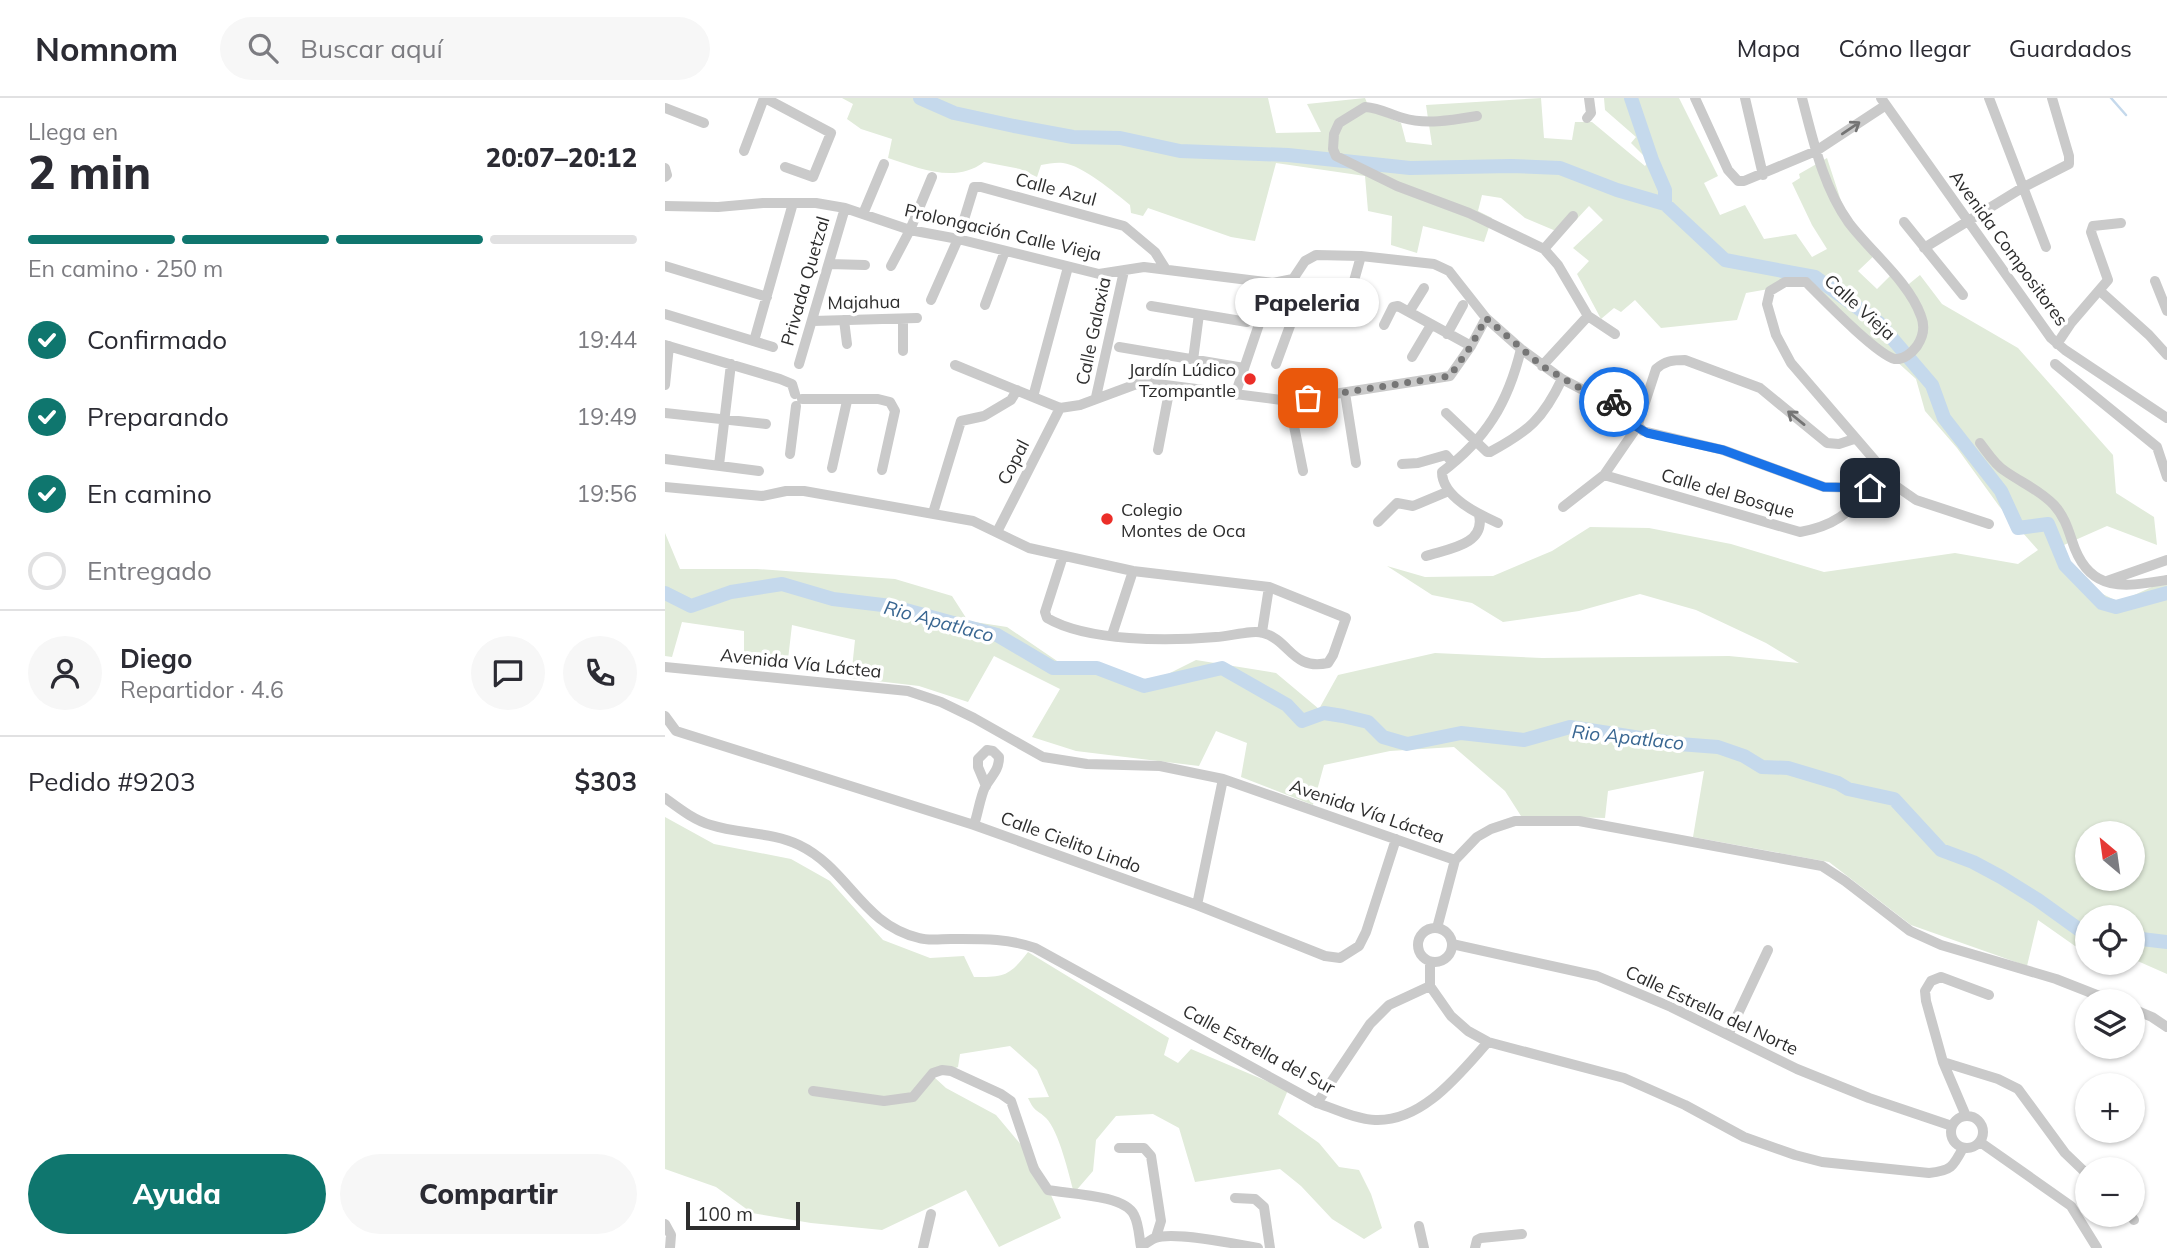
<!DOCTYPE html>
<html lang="es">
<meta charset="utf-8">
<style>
:root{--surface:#fff;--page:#f7f7f7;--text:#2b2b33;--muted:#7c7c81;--line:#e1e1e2;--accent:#0f766e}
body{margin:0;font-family:Mulish,sans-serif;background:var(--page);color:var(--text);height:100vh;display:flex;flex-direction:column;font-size:26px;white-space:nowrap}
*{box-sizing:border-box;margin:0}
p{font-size:23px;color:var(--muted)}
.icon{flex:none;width:38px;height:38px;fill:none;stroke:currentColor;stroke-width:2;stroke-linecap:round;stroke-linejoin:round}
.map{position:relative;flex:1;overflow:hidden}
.sheet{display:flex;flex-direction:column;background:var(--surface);width:665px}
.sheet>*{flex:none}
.needle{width:46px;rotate:331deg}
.controls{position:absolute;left:1410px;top:723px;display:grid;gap:14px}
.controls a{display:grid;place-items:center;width:70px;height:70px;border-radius:50%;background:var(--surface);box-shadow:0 2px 5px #0004;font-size:35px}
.scale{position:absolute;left:21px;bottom:18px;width:114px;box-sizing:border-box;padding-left:7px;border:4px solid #2d2d2d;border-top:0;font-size:19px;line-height:24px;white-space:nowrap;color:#2d2d2d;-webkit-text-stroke:5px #fff;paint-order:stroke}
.pin{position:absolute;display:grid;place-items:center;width:60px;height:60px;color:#fff;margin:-30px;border-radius:14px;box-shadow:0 4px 10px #0006}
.courier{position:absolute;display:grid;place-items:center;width:70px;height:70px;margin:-35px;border:5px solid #1a73e8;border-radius:50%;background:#fff;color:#222;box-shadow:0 2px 9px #0007}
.bubble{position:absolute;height:49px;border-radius:24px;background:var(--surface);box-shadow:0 2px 5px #0004;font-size:23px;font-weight:800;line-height:49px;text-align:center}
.summary em{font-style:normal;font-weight:800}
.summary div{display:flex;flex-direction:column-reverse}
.summary{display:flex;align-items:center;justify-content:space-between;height:119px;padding:0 28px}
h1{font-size:46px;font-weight:800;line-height:52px}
.bar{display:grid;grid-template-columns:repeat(4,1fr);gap:10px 7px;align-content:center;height:84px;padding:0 28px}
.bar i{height:9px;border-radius:5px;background:var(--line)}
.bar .selected{background:var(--accent)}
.bar p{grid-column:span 4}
.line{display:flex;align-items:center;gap:18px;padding:0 28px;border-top:2px solid var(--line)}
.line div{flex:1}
.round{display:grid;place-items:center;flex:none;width:74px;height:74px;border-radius:37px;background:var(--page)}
ol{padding:0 28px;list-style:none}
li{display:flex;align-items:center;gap:21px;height:77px}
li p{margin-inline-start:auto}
li .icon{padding:7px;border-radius:50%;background:var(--accent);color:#fff;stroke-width:4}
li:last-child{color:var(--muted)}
li i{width:38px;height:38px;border:4px solid var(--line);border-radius:50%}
.primary-button{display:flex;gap:14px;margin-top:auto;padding:14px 28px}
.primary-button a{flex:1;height:80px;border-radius:42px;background:var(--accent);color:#fff;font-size:28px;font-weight:800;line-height:80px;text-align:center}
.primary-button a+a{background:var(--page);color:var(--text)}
header{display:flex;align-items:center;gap:42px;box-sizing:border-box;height:98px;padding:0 35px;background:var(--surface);border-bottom:2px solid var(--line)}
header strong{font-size:33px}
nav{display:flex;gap:38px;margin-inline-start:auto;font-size:24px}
.search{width:490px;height:63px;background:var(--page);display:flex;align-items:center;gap:18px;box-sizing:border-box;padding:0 24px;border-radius:38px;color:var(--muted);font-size:26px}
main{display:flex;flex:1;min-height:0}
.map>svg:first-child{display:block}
</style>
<header>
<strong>Nomnom</strong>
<div class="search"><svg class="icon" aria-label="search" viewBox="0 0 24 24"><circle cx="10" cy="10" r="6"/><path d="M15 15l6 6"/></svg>Buscar aquí</div>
<nav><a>Mapa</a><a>Cómo llegar</a><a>Guardados</a></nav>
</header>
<main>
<section class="sheet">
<div class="summary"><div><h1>2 min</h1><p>Llega en</p></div><em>20:07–20:12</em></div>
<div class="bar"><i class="selected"></i><i class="selected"></i><i class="selected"></i><i></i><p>En camino · 250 m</p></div>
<ol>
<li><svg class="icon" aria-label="check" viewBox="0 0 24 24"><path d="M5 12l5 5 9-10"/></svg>Confirmado<p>19:44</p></li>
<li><svg class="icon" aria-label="check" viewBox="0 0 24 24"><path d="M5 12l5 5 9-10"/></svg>Preparando<p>19:49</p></li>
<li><svg class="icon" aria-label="check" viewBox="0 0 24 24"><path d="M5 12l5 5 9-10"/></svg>En camino<p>19:56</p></li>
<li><i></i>Entregado</li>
</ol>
<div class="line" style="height:126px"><a class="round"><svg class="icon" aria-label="person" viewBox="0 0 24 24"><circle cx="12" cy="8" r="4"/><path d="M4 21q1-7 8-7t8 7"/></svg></a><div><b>Diego</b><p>Repartidor · 4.6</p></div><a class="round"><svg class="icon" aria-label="chat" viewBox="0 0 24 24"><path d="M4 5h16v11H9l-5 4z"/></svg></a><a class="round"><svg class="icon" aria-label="phone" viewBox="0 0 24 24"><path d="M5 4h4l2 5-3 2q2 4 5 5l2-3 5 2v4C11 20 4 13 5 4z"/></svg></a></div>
<div class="line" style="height:91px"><div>Pedido #9203</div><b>$303</b></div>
<div class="primary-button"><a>Ayuda</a><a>Compartir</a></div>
</section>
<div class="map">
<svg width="1502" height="1150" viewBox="0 0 1502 1150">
<rect width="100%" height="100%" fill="#fff"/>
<path fill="#e1ebda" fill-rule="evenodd" d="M177,0H603L611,35L656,34L642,6L700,0L705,12L736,25L741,44L767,47L761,7L876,0L879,40L907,42L910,24H927L980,68L984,63L966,45L971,39L940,12L939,0H1014L1053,78L1039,85L1055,117L1080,107L1099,141L1131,136L1147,159L1162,151L1147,127L1127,85L1135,80L1134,76L1162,60L1179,112L1213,154L1193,173L1212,191L1227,176L1239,190L1255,177L1277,206L1353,250L1448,357L1451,395L1489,419L1492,447L1442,428L1399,447L1413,484L1454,504L1502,482V876L1468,861V819H1423V852L1410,848L1373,822L1362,868L1246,827L1164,764L1028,739L1039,673L943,693L940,720L856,718L840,693L789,649L725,653L659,667L648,707L576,679L582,645L551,633L534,668L411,653L367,639L395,591L329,558L303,604L254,588L186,580L190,542L127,527L122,570L79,569V533L17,524L7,559L0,558V435L15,471H92L230,481L287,498L303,523L342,529L395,565L443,568L487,584L531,562L611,575L654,611L673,577L770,555L877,560L1064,558L1134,565L1101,545L1031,512L975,496L914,513L838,524L807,505L767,497L722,468L760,479L828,478L887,453L925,429L984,430L1066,446L1159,474L1290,455L1353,466L1373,452L1334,408L1292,350L1260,313L1251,281L1144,184L1081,195L1072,222L996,230L970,202L956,214L949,210L936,221L912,176L924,163L908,150L938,122L924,108L898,136L860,120L836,100L817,97L813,113L827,120L819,144L758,128L752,155L726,147L727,118L703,113L700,78L611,65L590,143L566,139L483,110L478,118L466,115L465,107C450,95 417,67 398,65C391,64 383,66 376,67L372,79L355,71L319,64C290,86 254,70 223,60L227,41L196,31L182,21L188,6ZM1423,735H1468V780H1423Z
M0,719L49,746L126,761L165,783L218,842L265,860L299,858L309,879C340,879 344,878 363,854L504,940L499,957L513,965L526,951L623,992L613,1016L654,1045L674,1069L694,1072L706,1096L717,1130L699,1141L667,1121L636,1088L615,1071L530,1084L514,1030L488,1016L451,1018L431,1042L428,1073L409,1095C404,1077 394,1033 381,1020C372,1011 370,1015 363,1000L384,999L372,972L345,948L295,956L293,969L269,979L281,990L331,1017L373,1067L396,1120L334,1149L301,1092L217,1132L146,1125L87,1115L51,1089L0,1071Z"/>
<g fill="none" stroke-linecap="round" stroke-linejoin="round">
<path stroke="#c5d9ec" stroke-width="2.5" d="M1446,0L1461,17"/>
<path stroke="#c5d9ec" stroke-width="14" d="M255,0L289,15L349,28L408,39L455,40L515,53L623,57L745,70L846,68L895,70L952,92L1000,106V92L987,62L966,0
M1000,106L1060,162L1150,179L1214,225L1267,287L1279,320L1336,393L1353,430L1383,426L1400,467L1437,505L1451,509L1502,495
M0,495L26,508L66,494L117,486L168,501L226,508L332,537L388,570H432L479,588L557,570L622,607L637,623L659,615L678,618L703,624L718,639L742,646L796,635L859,642L905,629L1014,646L1053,649L1079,658L1097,669L1123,670L1173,685L1183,691L1229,701L1276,752L1308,764L1336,779L1373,802L1423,838
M1468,840L1502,844"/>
<path stroke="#cacaca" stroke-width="10" d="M100,0L166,35L148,79L120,69
M1030,0L1063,72L1073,83H1079L1151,53L1221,7
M1080,0L1098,77
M1216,0L1386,240L1400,252L1502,320
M1324,0L1381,149
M0,10L39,25
M812,18C788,22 761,27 738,20C724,16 715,10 700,9L674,25L669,36L668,51L671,58L732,88L804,115L879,151L893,167L923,218L950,236
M922,20L926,15L924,0
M79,53L99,0
M0,70L2,77L0,79
M0,108L53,109L98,105H151L180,110L245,132L293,141L434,176L479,169L608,185L628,181L640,163L651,157L696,158L769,166L784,173L821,220L856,251L897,281L920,293L951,305L978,333L1058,352L1159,389L1205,390L1214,385L1218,379L1213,366L1126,265L1111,237L1102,206L1105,193L1120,184H1141C1157,200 1212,257 1230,261C1238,262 1247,255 1252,248C1258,239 1260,228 1256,218C1244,184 1206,154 1184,125C1158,89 1148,42 1137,0
M198,116L219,66
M1239,124L1298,197
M1259,150L1357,90L1404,66V58L1387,0
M879,151L908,118
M164,166L200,167
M0,168L102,199
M226,168L245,132L267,79
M1490,183L1502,213
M1435,193L1484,237L1502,257
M266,202L293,141L309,89H316L459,128L490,154L500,170
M320,207L340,153
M486,208L582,224
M744,214L759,190
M680,215L696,158
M0,216L108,249
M597,218L624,225
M179,222L182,246
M148,223L252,220
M719,227L728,209L733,208L806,248
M782,236L798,207
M89,243L128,105
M1392,246L1406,225L1443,182L1426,134L1428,128L1456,125
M0,247L115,281L127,286L130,296
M454,249L579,270
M238,253V221
M747,259L766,227
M528,262L534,216
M134,266L180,110
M611,266L637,195
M1390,266L1492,349L1502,379
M290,267L395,310
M877,268L923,218
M0,287L4,248
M680,295L691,365
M570,297L608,185
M368,299L403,169
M431,299L459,173
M137,301H213L225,304L230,313L217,372
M624,303L638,373
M395,310L415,307L477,284L624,303L785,278L806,248L821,220
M0,315L101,326
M781,315L822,354H825C864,333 878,321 897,281
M1315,345C1322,354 1330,367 1340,373C1357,385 1375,392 1389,407C1401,420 1404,435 1410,451C1428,496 1463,488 1502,482
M493,352L505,289
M125,356L131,308
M0,361L94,373
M737,366L753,365L781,357L788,365
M54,367L66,266
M167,370L182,303
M939,377L1135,434C1169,428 1183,416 1205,390
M1218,379L1251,402L1324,426
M0,389L97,398L121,393H139L308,423L364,450L468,473L604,489L681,520L668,557L663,565C627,573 625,542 598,535C588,531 563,539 551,539C504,543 423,544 382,520L380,514L398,458
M898,409L939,377L972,329L991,271C1000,263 1007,262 1020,262L1095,290L1162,345L1174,346L1189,341
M268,415L296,323L319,318L346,302L352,292
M713,424L732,405L748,408L784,393
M833,425C813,416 777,399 777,374C821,341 843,305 856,251
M332,434L395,310
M761,458C782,451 821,447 814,417
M1442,483L1502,462
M597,534L604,489
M447,537L468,473
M0,569L243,593L276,604L309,620L378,659L422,666L495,668L558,681L790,762
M0,618L11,633L309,727L532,807L660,858L675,860L694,848L701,834L731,741
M0,700C15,711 29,722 46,727C74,736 107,734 134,747C184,771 196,826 254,840C263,843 276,841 286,841C315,841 342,840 370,850L652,1005C671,1011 690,1021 710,1022C758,1024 795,975 823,944
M309,727C313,715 315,700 320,689C326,678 334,673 334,659L328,653L322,652L313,661V669L321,688
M532,807L558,681
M753 847a17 17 0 1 1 34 0a17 17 0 1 1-34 0Z
M772,830L790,762L812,739L826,731L850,723H914L1157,768L1180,783L1245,833L1276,847L1391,881L1447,903
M787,846L932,878L1006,909L1132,971L1204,1000L1287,1028
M765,864V888L786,918L803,933L823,944L959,980L1020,1007L1079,1039L1130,1057L1157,1064L1264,1075C1286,1073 1288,1069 1298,1050
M1468,911L1487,919L1502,929
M1063,937L1103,852
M1278,964L1333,981L1353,991L1400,1055L1423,1077
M148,993L219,1003L248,999L268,975L277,972L286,973L336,996L346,1003L369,1071L383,1092C405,1096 460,1097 469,1117C474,1126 474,1139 476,1149
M652,1005L705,926L724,907L765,888
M1286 1034a16 16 0 1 1 32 0a16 16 0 1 1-32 0Z
M1301,1018L1278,964L1261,903L1260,893L1266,883L1276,879L1324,897
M1315,1044L1406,1108L1432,1150
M454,1050H479L486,1058L496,1123L491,1139
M570,1100L590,1101L599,1109L605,1150
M1464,1116L1469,1122
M0,1126L6,1137L5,1150
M754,1128L759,1150
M476,1149C480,1146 485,1142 490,1140C508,1133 572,1146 593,1150
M258,1150L266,1116
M810,1150L812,1142L816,1140L857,1136"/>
</g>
<defs><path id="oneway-shaft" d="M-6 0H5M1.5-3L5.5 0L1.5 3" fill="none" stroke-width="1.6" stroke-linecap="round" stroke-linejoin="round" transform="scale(1.75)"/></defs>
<g stroke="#747474">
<use href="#oneway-shaft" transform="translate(1186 30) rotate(-34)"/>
<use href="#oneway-shaft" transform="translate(1131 320) rotate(-141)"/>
</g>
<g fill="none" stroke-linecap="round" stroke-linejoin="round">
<path stroke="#767676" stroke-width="7" stroke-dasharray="0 12.6" d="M643,300L785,278L806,248L821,220L877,268L920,293L949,304"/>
<path stroke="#1a73e8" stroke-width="9" d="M949,304L972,329L982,335L1058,352L1159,389L1205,390"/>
</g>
<g fill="#eb2e28" stroke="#fff" stroke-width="2.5">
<circle cx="585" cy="281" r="7"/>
<circle cx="442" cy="421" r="7"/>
</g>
<g text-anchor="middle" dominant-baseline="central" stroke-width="7" stroke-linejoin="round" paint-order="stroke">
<g font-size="18" fill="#2d2d2d" stroke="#fff">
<text transform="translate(391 91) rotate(15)">Calle Azul</text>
<text transform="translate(338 134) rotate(13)">Prolongación Calle Vieja</text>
<text transform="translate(1344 150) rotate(54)">Avenida Compositores</text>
<text transform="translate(140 183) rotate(-74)">Privada Quetzal</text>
<text transform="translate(199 204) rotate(-1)">Majahua</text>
<text transform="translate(1195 209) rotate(42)">Calle Vieja</text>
<text transform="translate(428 233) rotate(-78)">Calle Galaxia</text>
<text transform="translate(348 364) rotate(-63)">Copal</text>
<text transform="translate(1063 395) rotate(16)">Calle del Bosque</text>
<text transform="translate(136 565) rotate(6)">Avenida Vía Láctea</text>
<text transform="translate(702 713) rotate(19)">Avenida Vía Láctea</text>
<text transform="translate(406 744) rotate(20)">Calle Cielito Lindo</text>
<text transform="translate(1047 912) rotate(25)">Calle Estrella del Norte</text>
<text transform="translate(594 951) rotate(28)">Calle Estrella del Sur</text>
</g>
<g font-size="18" fill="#2d2d2d" stroke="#fff" text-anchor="end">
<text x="571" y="271">Jardín Lúdico<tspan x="571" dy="21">Tzompantle</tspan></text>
<text x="456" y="411" text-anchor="start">Colegio<tspan x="456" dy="21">Montes de Oca</tspan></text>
</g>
<g font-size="19" font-style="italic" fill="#396691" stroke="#fff">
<text transform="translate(274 523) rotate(15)">Rio Apatlaco</text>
<text transform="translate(963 639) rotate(6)">Rio Apatlaco</text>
</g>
</g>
</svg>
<div class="controls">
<a><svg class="needle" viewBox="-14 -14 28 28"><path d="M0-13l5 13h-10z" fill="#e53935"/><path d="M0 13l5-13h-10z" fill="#7c7c81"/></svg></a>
<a><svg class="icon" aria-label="locate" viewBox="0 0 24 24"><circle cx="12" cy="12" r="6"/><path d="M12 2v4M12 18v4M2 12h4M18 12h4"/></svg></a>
<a><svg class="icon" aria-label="layers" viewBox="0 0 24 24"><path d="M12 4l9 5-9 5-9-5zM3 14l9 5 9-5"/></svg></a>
<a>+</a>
<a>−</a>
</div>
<div class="scale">100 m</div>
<div class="pin" style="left:643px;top:300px;background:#ea580c"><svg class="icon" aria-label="bag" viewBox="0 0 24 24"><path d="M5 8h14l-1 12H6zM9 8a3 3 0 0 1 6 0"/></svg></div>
<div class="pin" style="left:1205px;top:390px;background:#1f2937"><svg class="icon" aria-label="home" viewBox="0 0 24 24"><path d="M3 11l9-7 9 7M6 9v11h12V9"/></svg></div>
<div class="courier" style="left:949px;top:304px"><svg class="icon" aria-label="bike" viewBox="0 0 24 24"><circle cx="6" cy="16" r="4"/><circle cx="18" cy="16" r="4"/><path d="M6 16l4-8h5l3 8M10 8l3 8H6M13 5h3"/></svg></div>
<div class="bubble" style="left:570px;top:180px;width:144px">Papeleria</div>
</div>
</main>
